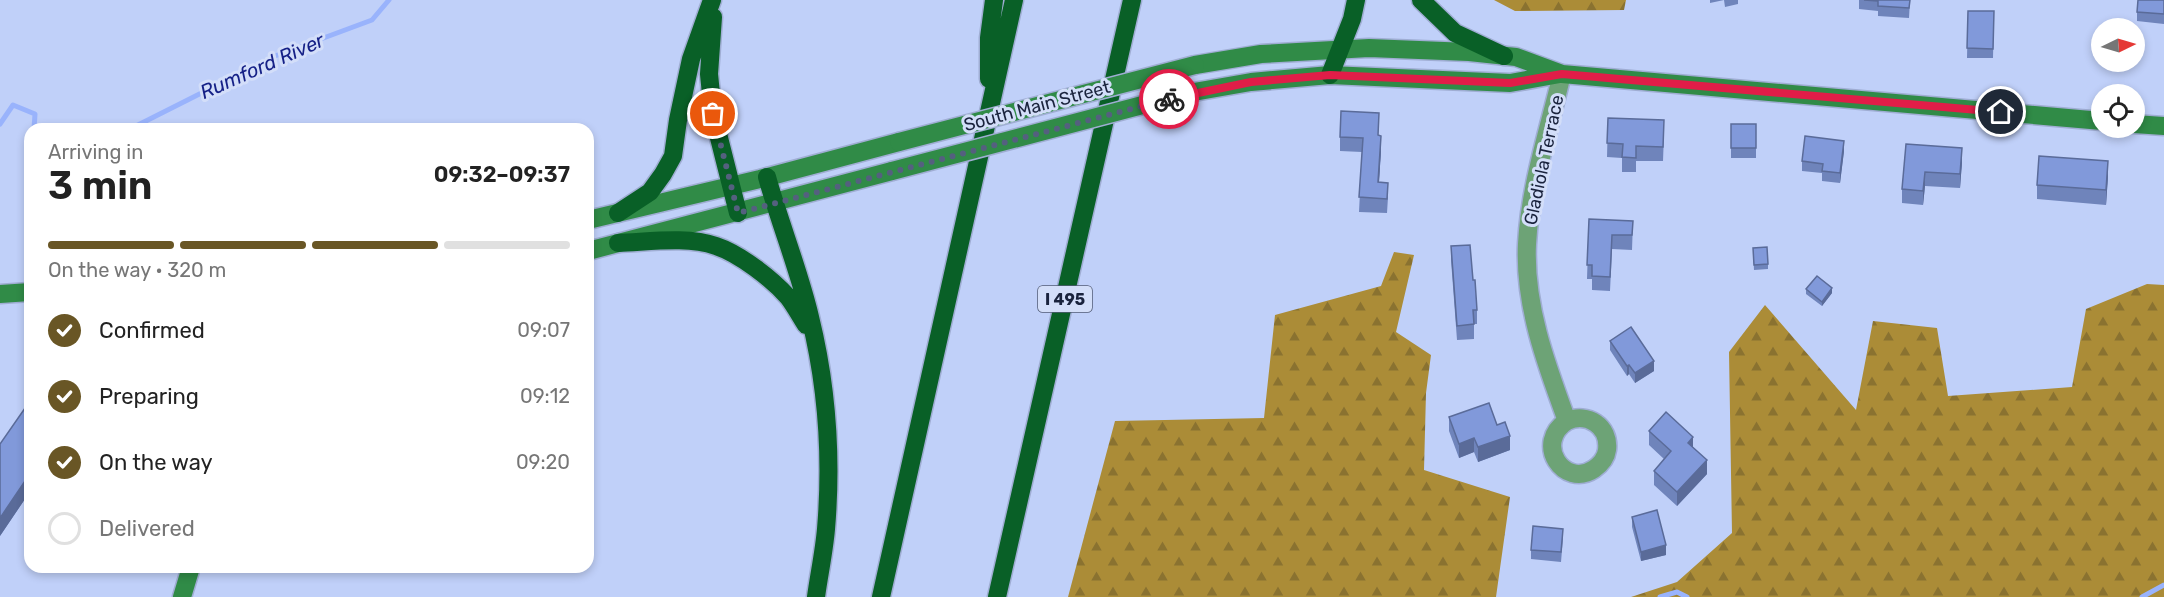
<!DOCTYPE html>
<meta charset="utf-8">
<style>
:root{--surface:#fff;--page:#f6f6f6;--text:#222;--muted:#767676;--line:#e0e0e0;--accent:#695625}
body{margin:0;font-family:Rubik,sans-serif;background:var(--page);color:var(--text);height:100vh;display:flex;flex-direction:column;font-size:22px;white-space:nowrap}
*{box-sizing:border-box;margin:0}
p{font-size:20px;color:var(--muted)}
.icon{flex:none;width:33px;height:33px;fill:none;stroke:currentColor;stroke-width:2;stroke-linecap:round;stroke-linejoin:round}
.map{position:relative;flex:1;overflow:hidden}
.details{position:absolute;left:24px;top:123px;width:570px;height:450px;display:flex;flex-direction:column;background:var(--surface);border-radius:18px;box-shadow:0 3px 9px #0003}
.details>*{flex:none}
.needle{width:39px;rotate:85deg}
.tools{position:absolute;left:2091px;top:18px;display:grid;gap:12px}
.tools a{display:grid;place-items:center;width:54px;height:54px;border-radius:50%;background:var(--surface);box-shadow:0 3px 9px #0003;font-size:30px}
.pin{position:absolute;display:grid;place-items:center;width:51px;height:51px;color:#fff;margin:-26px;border:3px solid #fff;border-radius:50%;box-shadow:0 2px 6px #0007}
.courier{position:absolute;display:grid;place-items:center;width:60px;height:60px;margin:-30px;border:4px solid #e11d48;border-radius:50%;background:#fff;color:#222;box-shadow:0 2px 8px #0007}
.head em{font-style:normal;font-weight:600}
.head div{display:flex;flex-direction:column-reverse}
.head{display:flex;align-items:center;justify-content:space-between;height:102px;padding:0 24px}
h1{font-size:39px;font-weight:600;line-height:45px}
.bar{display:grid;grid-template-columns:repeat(4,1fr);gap:9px 6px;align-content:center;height:72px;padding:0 24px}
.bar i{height:8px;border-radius:4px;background:var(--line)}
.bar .on{background:var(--accent)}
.bar p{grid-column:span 4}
ol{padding:0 24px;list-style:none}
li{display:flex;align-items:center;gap:18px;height:66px}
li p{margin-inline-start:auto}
li .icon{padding:6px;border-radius:50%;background:var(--accent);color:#fff;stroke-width:4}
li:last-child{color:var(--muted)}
li i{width:33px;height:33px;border:3px solid var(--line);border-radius:50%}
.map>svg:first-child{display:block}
</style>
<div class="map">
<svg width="2164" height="597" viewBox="0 0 2164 597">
<defs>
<pattern id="forest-firs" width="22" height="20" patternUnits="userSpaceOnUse" patternTransform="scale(1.5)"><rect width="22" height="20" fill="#ab8c37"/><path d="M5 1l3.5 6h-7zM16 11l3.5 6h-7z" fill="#8a7230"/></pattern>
</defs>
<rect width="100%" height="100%" fill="#c0d0f9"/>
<path fill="url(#forest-firs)" d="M1494,0H1626L1624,10L1515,11Z
M1394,252L1414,255L1396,332L1431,355L1426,393L1424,470L1510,497L1496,597H1068L1115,421L1264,418L1275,315L1381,286Z
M2147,284L2164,285V597H1631L1677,582L1732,533L1729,352L1765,305L1856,410L1873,321L1937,328L1948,396L2072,387L2086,309Z"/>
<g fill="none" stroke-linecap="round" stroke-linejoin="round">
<path stroke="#99b3fc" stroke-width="5" d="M0,124L13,105L35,114L34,129
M130,129L275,56L372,20L389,0
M1660,597L1677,592L1687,597
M2142,597L2164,585"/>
<g stroke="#9fadd3" stroke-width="21">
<path id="street" d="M1562,74C1549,129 1530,186 1527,244C1524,305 1546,364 1567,421C1533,443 1564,489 1594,469C1601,464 1606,458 1607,450C1610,426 1587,412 1567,421"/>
</g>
<g stroke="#9fadd3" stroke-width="21">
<path id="secondary" d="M1195,65L1261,54L1369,48L1469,52L1516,57L1562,74L2102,121
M1188,93L1251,82L1330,75L1510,83L1560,74
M2134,124L2164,126
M588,220L760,179L899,142
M588,251L892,171
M0,294L30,292
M182,597L191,567"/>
</g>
<g stroke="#9fadd3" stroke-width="21">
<path id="highway" d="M1421,0L1455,33L1504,56
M713,17L709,74L713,114L738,213
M1330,75L1352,19L1356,0
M989,79V38L994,0
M767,177C780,224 799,270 810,317C827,386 832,458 826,529C824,552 819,575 816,597
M618,213L650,192L663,174L673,156L678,120L691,59L712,0
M618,243C649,242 687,236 716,246C740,254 772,279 788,297C795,306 800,316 806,325
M881,597L1014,0
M997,597L1132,0"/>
</g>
<use href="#street" stroke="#6da376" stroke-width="18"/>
<use href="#secondary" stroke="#308b47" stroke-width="18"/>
<use href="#highway" stroke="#096027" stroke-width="18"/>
<g stroke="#9fadd3" stroke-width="21" stroke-linecap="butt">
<path id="secondary-bridge" d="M899,142L1195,65
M892,171L1188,93"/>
</g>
<use href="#secondary-bridge" stroke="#308b47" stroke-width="18"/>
</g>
<path fill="#6f84bb" d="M1710,0H1738V4L1725,7L1724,0L1710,3Z
M1859,0H1910L1909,18L1878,16V11L1859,9Z
M2164,0V24L2137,21V12Z
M1968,11H1994L1993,58H1967Z
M1608,118L1664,134L1663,161H1636V172H1622V158L1607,157Z
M1731,124H1756V158H1731Z
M1379,127L1378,135L1381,150L1379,183L1388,197L1387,213L1359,212L1362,152L1340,151V137Z
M1906,144L1962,162L1960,188L1925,186L1923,205L1902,203V189Z
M1844,151L1840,183L1822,181V173L1802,171V161Z
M2108,176L2106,205L2037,199V185Z
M1589,219L1633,221L1632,250L1612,249L1610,291L1592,290V279H1587Z
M1451,246L1473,280L1477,310V324H1474V339L1457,340L1451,260Z
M1753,248L1768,264V269L1754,270Z
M1806,289L1832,293L1822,306L1806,294Z
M1610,341L1654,371L1635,383L1629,374L1627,376L1610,350Z
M30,401V498L27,496L0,536Z
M1449,417L1497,425L1510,450L1478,462L1474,452L1459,458L1449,431Z
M1649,431L1693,447L1707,474L1677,506L1654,485V471L1664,459L1649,445Z
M1632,517L1666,555L1641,561L1632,527Z
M1563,538L1561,562L1531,559V550Z"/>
<path fill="#5a6b99" d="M1381,136V150L1378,197V182Z
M1844,141V151L1840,183V173Z
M1962,148V162L1960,188V174Z
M2108,161V176L2106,205V190Z
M1925,172V186L1923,205V191Z
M1832,288V293L1822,306V302Z
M1654,361V371L1635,383V373Z
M1629,365V374L1627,376V366Z
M1510,436V450L1478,462V447Z
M1693,437V451L1688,443Z
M1474,438V452L1459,458V444Z
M1707,460V474L1677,506V492Z
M27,478V496L0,536V518Z
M1666,545V555L1641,561V552Z"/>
<path fill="#8199da" stroke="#5a6b99" stroke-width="1.5" d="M1864,0H1910L1909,8L1878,6V1Z
M2138,0H2164V14L2137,12Z
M1968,11H1994L1993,49L1967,48Z
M1341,111L1379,113L1378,135L1381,136L1378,182L1388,183L1387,199L1359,197L1363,138L1340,137Z
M1608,118L1664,120L1663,147L1636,146V158L1622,157L1623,144L1607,143Z
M1731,124H1756V148H1731Z
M1805,136L1844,141L1840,173L1822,171L1823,164L1802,161Z
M1906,144L1962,148L1960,174L1925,172L1923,191L1902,189Z
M2039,156L2108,161L2106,190L2037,185Z
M1589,219L1633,221L1632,235H1612L1610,277L1592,276V265H1587Z
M1470,245L1473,280H1475L1477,310H1473L1474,324L1457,326L1451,246Z
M1767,247L1768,264L1754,265L1753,248Z
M1817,276L1832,288L1822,302L1806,289Z
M1631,327L1654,361L1635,373L1629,365L1627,366L1610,341Z
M30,401V480L27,478L0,518V444Z
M1489,403L1497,425L1505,422L1510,436L1478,447L1474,438L1459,444L1449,417Z
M1666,412L1693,437L1688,443L1707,460L1677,492L1654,471L1671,451L1649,431Z
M1657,510L1666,545L1641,552L1632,517Z
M1533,526L1563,529L1561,552L1531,550Z"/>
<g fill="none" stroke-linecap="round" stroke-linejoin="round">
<path stroke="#54607f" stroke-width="6" stroke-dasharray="0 10.8" d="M713,114L738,213L1169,99"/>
<path stroke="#e11d48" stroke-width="8" d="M1169,99L1251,82L1330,75L1510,83L1562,74L2001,112"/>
</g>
<g text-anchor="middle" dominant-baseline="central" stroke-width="6" stroke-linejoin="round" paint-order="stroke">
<rect fill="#d3def9" stroke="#525b75" stroke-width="1.5" x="1038" y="286" width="54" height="26" rx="4.5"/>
<g font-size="16" font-weight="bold" fill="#1a233d">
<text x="1065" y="299">I 495</text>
</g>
<g font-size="18" fill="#1a233d" stroke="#d3def9">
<text transform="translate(1037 106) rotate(-15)">South Main Street</text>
<text transform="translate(1544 160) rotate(-78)">Gladiola Terrace</text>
</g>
<g font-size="20" font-style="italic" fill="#162187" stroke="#d3def9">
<text transform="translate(262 66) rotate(-24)">Rumford River</text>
</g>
</g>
</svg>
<div class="tools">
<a><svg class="needle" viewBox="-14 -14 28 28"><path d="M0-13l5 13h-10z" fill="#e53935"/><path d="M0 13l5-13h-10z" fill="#767676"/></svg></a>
<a><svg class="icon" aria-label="locate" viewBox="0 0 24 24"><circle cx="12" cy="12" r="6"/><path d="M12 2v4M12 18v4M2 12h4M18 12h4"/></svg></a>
</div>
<div class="pin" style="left:713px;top:114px;background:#ea580c"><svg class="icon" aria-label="bag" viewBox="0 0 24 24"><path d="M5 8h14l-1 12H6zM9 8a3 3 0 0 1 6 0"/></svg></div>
<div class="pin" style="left:2001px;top:112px;background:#1f2937"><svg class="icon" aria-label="home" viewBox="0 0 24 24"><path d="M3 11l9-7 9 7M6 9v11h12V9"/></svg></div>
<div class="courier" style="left:1169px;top:99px"><svg class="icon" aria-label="bike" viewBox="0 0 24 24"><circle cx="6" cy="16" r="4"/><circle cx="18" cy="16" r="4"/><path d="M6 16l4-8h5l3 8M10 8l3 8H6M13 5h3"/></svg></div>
<section class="details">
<div class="head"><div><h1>3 min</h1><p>Arriving in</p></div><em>09:32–09:37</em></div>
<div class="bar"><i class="on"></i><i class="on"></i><i class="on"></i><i></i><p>On the way · 320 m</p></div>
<ol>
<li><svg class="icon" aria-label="check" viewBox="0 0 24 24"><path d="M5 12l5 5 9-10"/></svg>Confirmed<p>09:07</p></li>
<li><svg class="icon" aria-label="check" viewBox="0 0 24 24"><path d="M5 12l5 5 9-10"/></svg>Preparing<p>09:12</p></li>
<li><svg class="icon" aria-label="check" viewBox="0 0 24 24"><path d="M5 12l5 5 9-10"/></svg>On the way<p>09:20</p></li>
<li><i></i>Delivered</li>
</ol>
</section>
</div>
